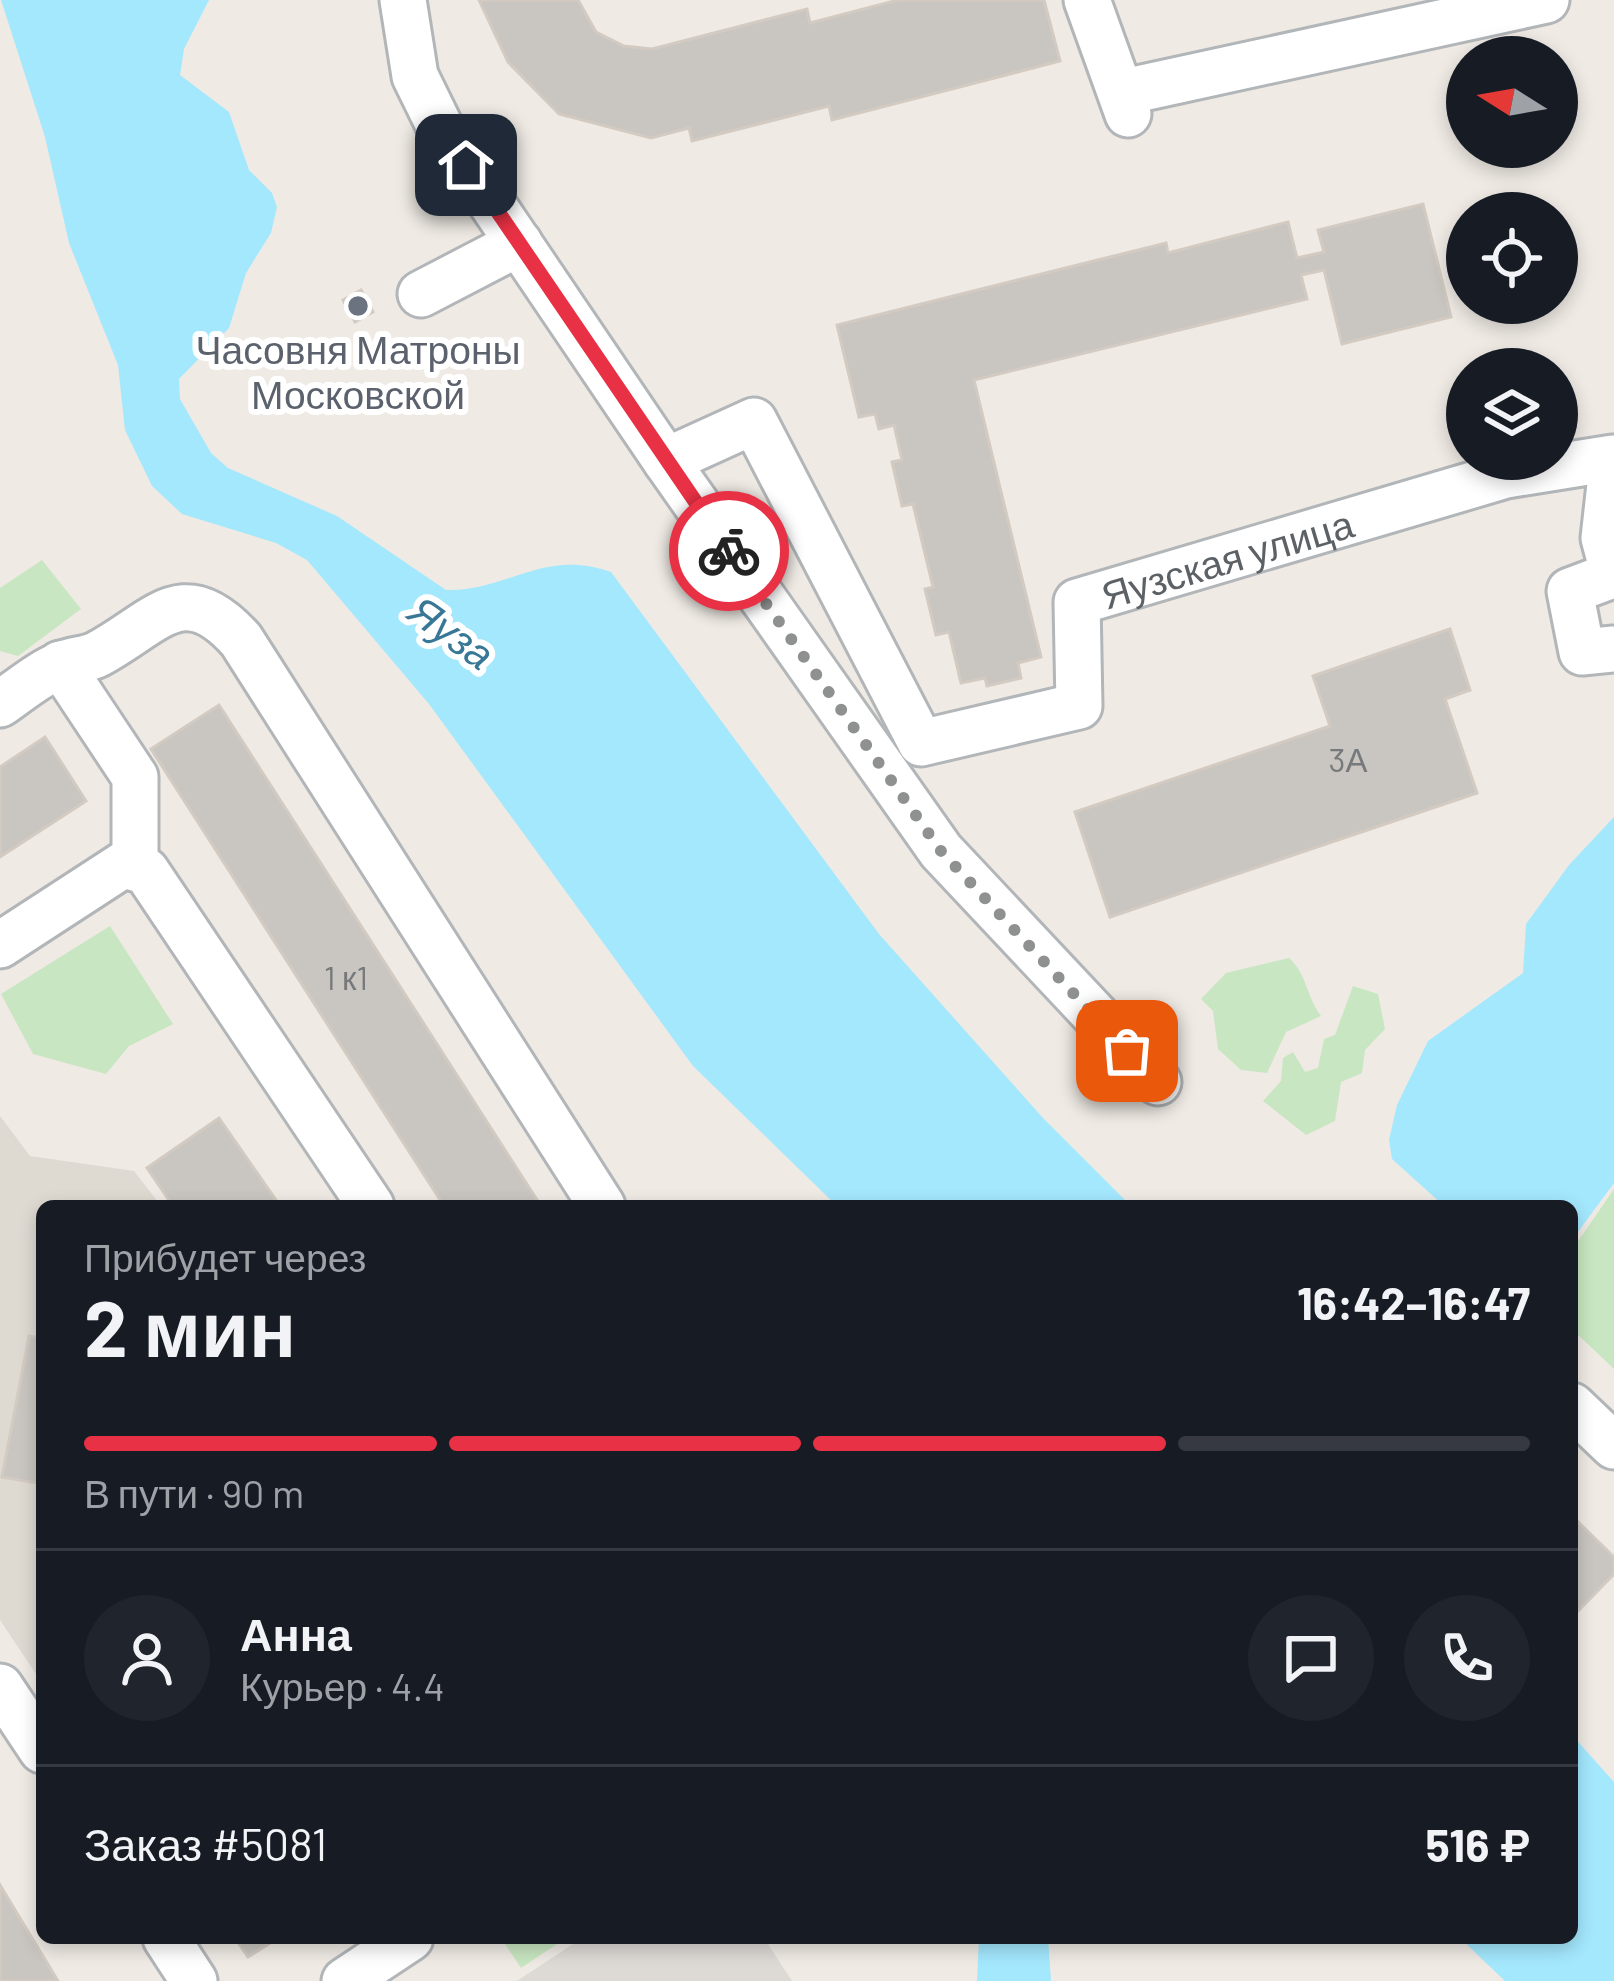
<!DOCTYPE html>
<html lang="ru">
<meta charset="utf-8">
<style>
:root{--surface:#171b24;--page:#20242c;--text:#f1f3f6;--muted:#9ea1a6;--line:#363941;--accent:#e83144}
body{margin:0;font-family:Barlow,sans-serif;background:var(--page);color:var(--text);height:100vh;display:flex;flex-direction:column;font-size:45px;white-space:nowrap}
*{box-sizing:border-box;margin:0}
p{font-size:39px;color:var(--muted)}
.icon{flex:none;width:66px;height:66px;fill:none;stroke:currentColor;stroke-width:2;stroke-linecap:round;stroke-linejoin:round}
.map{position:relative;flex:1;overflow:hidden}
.panel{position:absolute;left:36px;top:1200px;width:1542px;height:744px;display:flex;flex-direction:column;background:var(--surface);border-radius:18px;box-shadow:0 6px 18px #0003}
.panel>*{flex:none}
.needle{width:78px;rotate:281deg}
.tools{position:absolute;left:1446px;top:36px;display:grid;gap:24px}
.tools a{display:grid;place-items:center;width:132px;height:132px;border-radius:50%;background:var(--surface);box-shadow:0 6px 18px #0003;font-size:60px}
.pin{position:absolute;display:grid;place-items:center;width:102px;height:102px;color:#fff;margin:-51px;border-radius:24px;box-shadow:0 6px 18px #0006}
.courier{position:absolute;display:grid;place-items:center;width:120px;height:120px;margin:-60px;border:9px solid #e83144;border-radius:50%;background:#fff;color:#222;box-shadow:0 3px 15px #0007}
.headline em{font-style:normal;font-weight:700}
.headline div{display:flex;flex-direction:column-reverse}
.headline{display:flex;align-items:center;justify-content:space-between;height:204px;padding:0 48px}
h1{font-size:78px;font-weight:700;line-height:90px}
.bar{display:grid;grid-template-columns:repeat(4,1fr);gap:18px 12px;align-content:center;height:144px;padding:0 48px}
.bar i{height:15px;border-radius:9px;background:var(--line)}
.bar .on{background:var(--accent)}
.bar p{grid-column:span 4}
.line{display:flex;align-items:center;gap:30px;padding:0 48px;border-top:3px solid var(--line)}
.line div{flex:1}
.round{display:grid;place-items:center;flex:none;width:126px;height:126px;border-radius:63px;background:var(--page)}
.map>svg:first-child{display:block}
</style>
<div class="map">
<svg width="1614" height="1981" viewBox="0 0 1614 1981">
<rect width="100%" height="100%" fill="#efeae4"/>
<path fill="#dddad6" d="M582,1938H764L792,1981H517Z"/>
<path fill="#dedad2" d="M0,1116L30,1156L134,1171L161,1206H42V1683L0,1620Z"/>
<path fill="#c8e6c1" d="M42,560L81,609L18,656L0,651V588Z
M110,926L173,1024L129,1046L106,1074L33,1054L1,994Z
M1289,958C1307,974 1306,996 1321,1016L1286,1032L1267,1073L1241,1070L1218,1049L1213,1011L1201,999L1226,973Z
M1353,986L1378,994L1385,1029L1365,1050L1362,1073L1341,1082L1335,1121L1306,1135L1263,1101L1281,1081L1283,1058L1293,1052L1305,1072L1318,1068L1324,1039L1335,1035Z
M1614,1189V1369L1572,1329V1250Z
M501,1938H566L521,1968Z"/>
<path fill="#a4e8fe" d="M1,0H209L184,49L180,75L229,112L249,170L272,193L277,207L271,233L246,273L229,328L179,379L180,399L211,453L228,468L337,516L446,590C506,592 544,548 611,572L879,934L1043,1118L1131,1206H837L693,1066L429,704L307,560L276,543L182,514L152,486L125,430L118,365L69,243L45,137Z
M1614,817V1183L1572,1240V1206H1444L1392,1159L1389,1140L1397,1105L1428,1041L1523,973L1526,924L1569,865Z
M1572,1735L1614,1782V1981H1505L1460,1938H1572Z
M979,1938H1048L1051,1981H977Z"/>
<path fill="#c9c5c0" stroke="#d3cbc2" stroke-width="3" d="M479,0H578L596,32L624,46L652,49L807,9L810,23L898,0H1044L1060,61L832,120L829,106L692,141L689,128L651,138L559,114L508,62Z
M1423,204L1451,317L1342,344L1324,270L1301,275L1307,299L974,380L1041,657L1018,663L1021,678L987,686L985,678L961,683L949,632L936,635L925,589L933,587L913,504L902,506L892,462L902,460L894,425L879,429L875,414L859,417L837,325L1166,243L1168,253L1288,222L1297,258L1324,252L1318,230Z
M361,290L373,312L355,322L343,300Z
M1450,629L1470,690L1445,699L1477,793L1110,917L1075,812L1330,726L1313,676Z
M219,705L541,1206H444L151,749Z
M45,737L86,801L0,857V767Z
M219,1118L280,1206H173L147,1168Z
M29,1336L42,1338V1484L2,1477Z
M1572,1516L1614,1557V1574L1578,1611L1572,1606Z
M0,1885L58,1981H0Z
M235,1938H278L248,1957Z"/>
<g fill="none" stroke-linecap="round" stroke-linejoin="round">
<g stroke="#b2b6b9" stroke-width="51">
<g id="minor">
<path d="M403,0L415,76L440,127L666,461L941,851L1158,1082"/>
<path d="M1087,0L1128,114"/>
<path d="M1124,92L1546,0"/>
<path d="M421,294L519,243"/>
<path id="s1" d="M666,461L754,421L921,743L1079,706L1077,602L1506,475L1613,458L1604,538L1614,575"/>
<path d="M1610,576L1570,591L1582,652L1614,649"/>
<path d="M60,664L135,777V864"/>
<path d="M0,704C19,691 41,672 63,664C75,659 87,660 98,654C156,623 183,575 241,640L602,1206"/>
<path d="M0,945L123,865L146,871L371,1206"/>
<path d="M1572,1406L1614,1446"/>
<path d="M0,1687L42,1750"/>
<path d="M166,1938L194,1981"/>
<path d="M345,1981L410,1938"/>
</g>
</g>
<use href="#minor" stroke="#fff" stroke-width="45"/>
</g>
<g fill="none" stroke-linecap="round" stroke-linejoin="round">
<path stroke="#8f9191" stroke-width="12" stroke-dasharray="0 21.6" d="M729,551L941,851L1127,1051"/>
<path stroke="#e83144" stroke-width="15" d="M466,165L729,551"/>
</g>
<circle fill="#6b7280" stroke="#fff" stroke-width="4.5" cx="358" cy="306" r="12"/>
<g text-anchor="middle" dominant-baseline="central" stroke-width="12" stroke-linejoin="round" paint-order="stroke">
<g font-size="33" fill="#777a7c">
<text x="1348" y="759">3А</text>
<text x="346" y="977">1 к1</text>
</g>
<g font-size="39" fill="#5b616d" stroke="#fff">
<text x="358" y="348">Часовня Матроны<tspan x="358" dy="45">Московской</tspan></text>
</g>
<g font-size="39" fill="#5c6165" stroke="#fff">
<text stroke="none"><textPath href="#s1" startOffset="882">Яузская улица</textPath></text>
</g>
<g font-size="42" font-style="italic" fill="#397796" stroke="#fff">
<text transform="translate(453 631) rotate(36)">Яуза</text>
</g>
</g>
</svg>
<div class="tools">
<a><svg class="needle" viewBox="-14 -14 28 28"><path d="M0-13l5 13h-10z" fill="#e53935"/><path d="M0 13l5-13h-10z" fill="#9ea1a6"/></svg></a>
<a><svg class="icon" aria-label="locate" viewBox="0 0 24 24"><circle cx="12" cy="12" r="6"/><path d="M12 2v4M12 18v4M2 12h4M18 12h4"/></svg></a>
<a><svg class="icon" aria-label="layers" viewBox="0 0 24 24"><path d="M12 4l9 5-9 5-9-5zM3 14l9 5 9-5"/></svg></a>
</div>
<div class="pin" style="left:1127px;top:1051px;background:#ea580c"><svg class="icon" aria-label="bag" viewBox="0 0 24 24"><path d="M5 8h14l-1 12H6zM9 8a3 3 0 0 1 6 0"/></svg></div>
<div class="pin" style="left:466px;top:165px;background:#1f2937"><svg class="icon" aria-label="home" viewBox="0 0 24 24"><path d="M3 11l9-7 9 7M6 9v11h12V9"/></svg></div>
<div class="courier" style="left:729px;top:551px"><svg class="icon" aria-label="bike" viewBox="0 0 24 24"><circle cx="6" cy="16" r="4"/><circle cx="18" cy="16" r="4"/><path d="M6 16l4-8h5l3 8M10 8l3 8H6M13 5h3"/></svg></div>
<section class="panel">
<div class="headline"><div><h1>2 мин</h1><p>Прибудет через</p></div><em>16:42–16:47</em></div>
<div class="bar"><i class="on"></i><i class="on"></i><i class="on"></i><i></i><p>В пути · 90 m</p></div>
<div class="line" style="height:216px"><a class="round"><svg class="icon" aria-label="person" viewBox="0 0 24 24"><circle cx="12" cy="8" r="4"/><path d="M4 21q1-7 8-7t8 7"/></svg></a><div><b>Анна</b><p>Курьер · 4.4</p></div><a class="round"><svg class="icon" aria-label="chat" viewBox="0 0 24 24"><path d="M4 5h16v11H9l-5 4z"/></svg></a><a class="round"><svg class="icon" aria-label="phone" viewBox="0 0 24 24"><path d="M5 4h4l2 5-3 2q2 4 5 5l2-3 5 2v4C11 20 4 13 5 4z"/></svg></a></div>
<div class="line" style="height:156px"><div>Заказ #5081</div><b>516 ₽</b></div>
</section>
</div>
